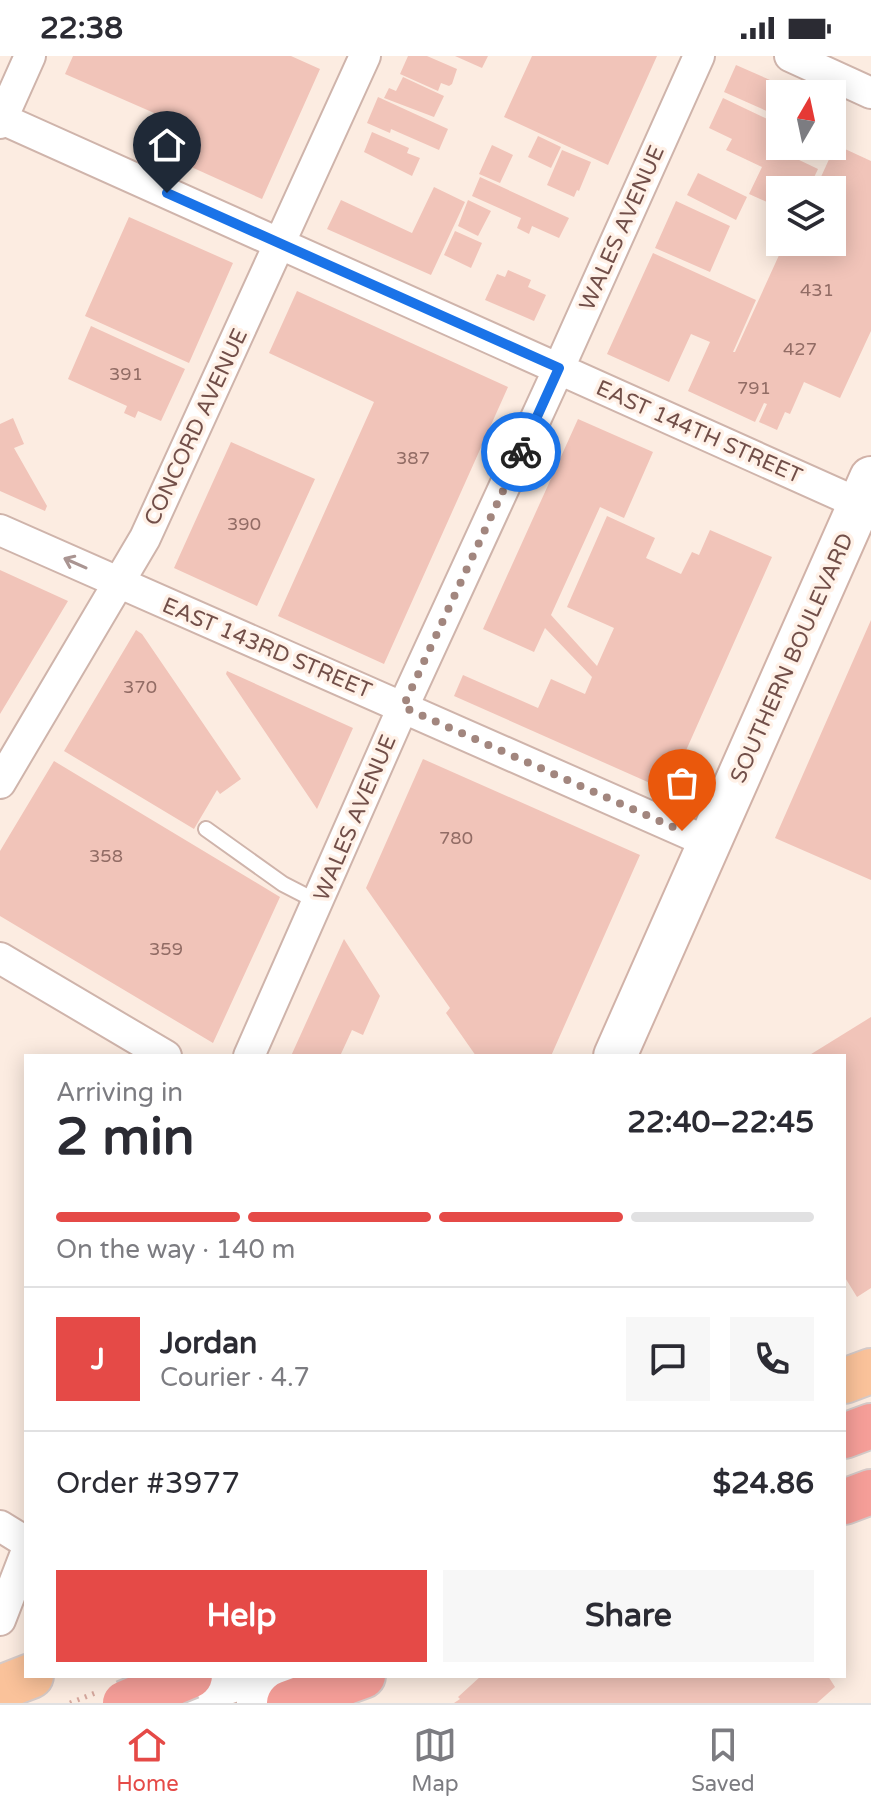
<!DOCTYPE html>
<meta charset="utf-8">
<style>
:root{--surface:#fff;--page:#f7f7f7;--text:#2b2b33;--muted:#7c7c81;--line:#e1e1e2;--accent:#e54a47}
body{margin:0;font-family:"Varela Round",sans-serif;background:var(--page);color:var(--text);height:100vh;display:flex;flex-direction:column;font-size:30px;white-space:nowrap}
*{box-sizing:border-box;margin:0}
p{font-size:26px;color:var(--muted)}
.icon{flex:none;width:44px;height:44px;fill:none;stroke:currentColor;stroke-width:2;stroke-linecap:round;stroke-linejoin:round}
.map{position:relative;flex:1;overflow:hidden}
.details{position:absolute;left:24px;top:998px;width:822px;height:624px;display:flex;flex-direction:column;background:var(--surface);border-radius:0px;box-shadow:0 4px 20px #0003}
.details>*{flex:none}
.needle{width:52px;rotate:9deg}
.buttons{position:absolute;left:766px;top:24px;display:grid;gap:16px}
.buttons a{display:grid;place-items:center;width:80px;height:80px;border-radius:0px;background:var(--surface);box-shadow:0 4px 20px #0003;font-size:40px}
.pin{position:absolute;display:grid;place-items:center;width:68px;height:68px;color:#fff;margin:-82px -34px;border-radius:50% 50% 50% 0;rotate:-45deg;box-shadow:0 0 8px #0007}
.pin .icon{rotate:45deg}
.courier{position:absolute;display:grid;place-items:center;width:80px;height:80px;margin:-40px;border:6px solid #1a73e8;border-radius:50%;background:#fff;color:#222;box-shadow:0 2px 10px #0007}
.overview em{font-style:normal;font-weight:700}
.overview div{display:flex;flex-direction:column-reverse}
.overview{display:flex;align-items:center;justify-content:space-between;height:136px;padding:0 32px}
h1{font-size:52px;font-weight:700;line-height:60px}
.bar{display:grid;grid-template-columns:repeat(4,1fr);gap:12px 8px;align-content:center;height:96px;padding:0 32px}
.bar i{height:10px;border-radius:6px;background:var(--line)}
.bar .selected{background:var(--accent)}
.bar p{grid-column:span 4}
.line{display:flex;align-items:center;gap:20px;padding:0 32px;border-top:2px solid var(--line)}
.line div{flex:1}
.round{display:grid;place-items:center;flex:none;width:84px;height:84px;border-radius:0px;background:var(--page)}
.button{display:flex;gap:16px;margin-top:auto;padding:16px 32px}
.button a{flex:1;height:92px;border-radius:0px;background:var(--accent);color:#fff;font-size:32px;font-weight:700;line-height:92px;text-align:center}
.button a+a{background:var(--page);color:var(--text)}
.status{display:flex;justify-content:space-between;align-items:center;height:56px;padding:0 40px;background:var(--surface);direction:ltr}
.status svg{height:22px;fill:currentColor}
.tabs{display:flex;justify-content:space-around;align-items:center;height:112px;border-top:2px solid var(--line);background:var(--surface);font-size:22px;color:var(--muted)}
.tabs a{display:grid;justify-items:center;gap:4px}
.tabs .selected{color:var(--accent)}
.map>svg:first-child{display:block}
</style>
<div class="status"><b>22:38</b><svg viewBox="0 0 49 12"><path d="M0 12V9h3v3zM5 12V6h3v6zM10 12V3h3v9zM15 12V0h3v12zM26 1h20v11H26zM47 4h2v5h-2z"/></svg></div>
<div class="map">
<svg width="871" height="1647" viewBox="0 0 871 1647">
<rect width="100%" height="100%" fill="#fcece1"/>
<path fill="#f1c4b9" d="M73,0H291L320,13L262,143L147,91L161,60L65,18Z
M408,0H427L457,13L452,28L449,30L441,27L438,35L400,18Z
M455,0H488L482,12Z
M532,0H657L608,109L504,61Z
M736,9L793,34L791,38H780V61L724,36Z
M403,21L444,40L434,61L384,42L389,32L396,35Z
M378,41L448,73L439,94L391,73L390,77L367,67Z
M723,42L780,69V78L774,92L818,113L808,134H780V152L749,138L762,111L726,94L732,83L709,72Z
M372,76L409,92L407,97L420,102L412,120L364,96Z
M538,80L561,91L551,112L528,101Z
M832,87L871,105V275L840,342L804,326L790,358L785,356L777,374L759,366L767,348L764,347L755,366L688,335L710,286L691,278L669,326L607,298L653,197L756,244L733,296H735L785,186H832V134H815L831,99L822,95L819,103L789,90H832Z
M492,89L513,99L500,127L479,118Z
M562,94L591,106L579,135L577,134L574,141L547,129Z
M698,117L747,141L736,164L687,139Z
M480,121L569,162L559,182L532,170L529,178L517,172L521,162L472,140Z
M434,131L465,146L431,219L327,173L341,144L412,177Z
M468,144L491,155L478,180L458,170Z
M676,145L730,170L710,216L655,192Z
M129,161L233,207L189,307L85,260Z
M455,175L482,187L471,212L444,199Z
M508,214L531,224L528,231L546,239L534,265L485,244L497,218L505,221Z
M297,235L508,331L384,608L278,560L374,346L269,297Z
M91,270L185,313L161,365L138,355L135,362L124,357L127,350L68,323Z
M13,362L24,388L14,392L47,450L45,455L0,435V368Z
M578,363L653,396L624,462L600,451L551,559L597,610L614,572L567,551L607,460L655,482L646,502L681,518L692,496L699,499L710,474L772,501L668,735L454,640L463,619L538,652L551,623L585,638L592,621L545,572L534,596L483,573Z
M231,386L315,423L257,550L174,512Z
M0,514L68,545L0,658Z
M871,564V824L775,782Z
M136,574L142,578L241,723L220,738L217,734L194,773L64,695Z
M227,615L353,672L317,753L226,618Z
M423,703L640,799L551,1000H476L446,957L450,952L366,832Z
M54,705L280,841L213,987L0,860V795Z
M344,883L380,940L363,979L352,974L340,1000H291Z
M871,961V1232L857,1241L844,1220V1000H808Z
M481,1620H828L835,1631L817,1647H454L460,1643L458,1641Z"/>
<g fill="none" stroke-linecap="round" stroke-linejoin="round">
<g stroke="#cfb4ab" stroke-width="18">
<path id="lane" d="M206,773L283,828L318,846"/>
</g>
<g stroke="#cfb4ab" stroke-width="34">
<path id="street" d="M790,0L871,37
M2,63L871,453
M0,67L30,0
M0,474L710,787
M0,727L145,482L365,0
M0,902L166,1000
M249,1000L403,651L559,312L699,0
M0,1470L26,1486
M0,1564L26,1497"/>
</g>
<g stroke="#d1b2a8" stroke-width="46">
<path id="secondary" d="M615,1000L871,422
M171,1647L246,1620
M258,1647L286,1633L320,1621"/>
</g>
<g stroke="#d5cac8" stroke-width="48">
<path id="primary" d="M844,1325L871,1315
M0,1632L31,1620"/>
</g>
<g stroke="#d5cac8" stroke-width="48">
<path id="highway" d="M844,1380L871,1370
M844,1446L871,1436
M289,1647L363,1620"/>
</g>
<path stroke="#d5a79d" stroke-width="5" stroke-dasharray="2 6" stroke-linecap="butt" d="M70,1647L95,1637"/>
<use href="#lane" stroke="#fff" stroke-width="14"/>
<use href="#street" stroke="#fff" stroke-width="30"/>
<use href="#secondary" stroke="#fff" stroke-width="42"/>
<use href="#primary" stroke="#fac29a" stroke-width="44"/>
<use href="#highway" stroke="#f59e98" stroke-width="44"/>
<g stroke="#d5cac8" stroke-width="48" stroke-linecap="butt">
<path id="highway-bridge" d="M125,1647L190,1620"/>
</g>
<use href="#highway-bridge" stroke="#f59e98" stroke-width="44"/>
</g>
<defs><path id="oneway-shaft" d="M-6 0H5M1.5-3L5.5 0L1.5 3" fill="none" stroke-width="1.6" stroke-linecap="round" stroke-linejoin="round" transform="scale(2)"/></defs>
<use stroke="#aa9592" href="#oneway-shaft" transform="translate(75 507) rotate(-156)"/>
<g fill="none" stroke-linecap="round" stroke-linejoin="round">
<path stroke="#a2867e" stroke-width="8" stroke-dasharray="0 14.4" d="M521,396L403,651L682,775"/>
<path stroke="#1a73e8" stroke-width="10" d="M167,137L559,312L521,396"/>
</g>
<g text-anchor="middle" dominant-baseline="central" stroke-width="7" stroke-linejoin="round" paint-order="stroke">
<g font-size="18" fill="#926c65">
<text x="817" y="234">431</text>
<text x="800" y="293">427</text>
<text x="126" y="318">391</text>
<text x="754" y="332">791</text>
<text x="413" y="402">387</text>
<text x="244" y="468">390</text>
<text x="140" y="631">370</text>
<text x="456" y="782">780</text>
<text x="106" y="800">358</text>
<text x="166" y="893">359</text>
</g>
<g font-size="22" fill="#724f49" stroke="#fff1e7">
<text transform="translate(622 172) rotate(-66)">WALES AVENUE</text>
<text transform="translate(196 371) rotate(-65)">CONCORD AVENUE</text>
<text transform="translate(699 376) rotate(24)">EAST 144TH STREET</text>
<text transform="translate(267 592) rotate(23)">EAST 143RD STREET</text>
<text transform="translate(792 602) rotate(-66)">SOUTHERN BOULEVARD</text>
<text transform="translate(355 762) rotate(-67)">WALES AVENUE</text>
</g>
</g>
</svg>
<div class="buttons">
<a><svg class="needle" viewBox="-14 -14 28 28"><path d="M0-13l5 13h-10z" fill="#e53935"/><path d="M0 13l5-13h-10z" fill="#7c7c81"/></svg></a>
<a><svg class="icon" aria-label="layers" viewBox="0 0 24 24"><path d="M12 4l9 5-9 5-9-5zM3 14l9 5 9-5"/></svg></a>
</div>
<div class="pin" style="left:682px;top:775px;background:#ea580c"><svg class="icon" aria-label="bag" viewBox="0 0 24 24"><path d="M5 8h14l-1 12H6zM9 8a3 3 0 0 1 6 0"/></svg></div>
<div class="pin" style="left:167px;top:137px;background:#1f2937"><svg class="icon" aria-label="home" viewBox="0 0 24 24"><path d="M3 11l9-7 9 7M6 9v11h12V9"/></svg></div>
<div class="courier" style="left:521px;top:396px"><svg class="icon" aria-label="bike" viewBox="0 0 24 24"><circle cx="6" cy="16" r="4"/><circle cx="18" cy="16" r="4"/><path d="M6 16l4-8h5l3 8M10 8l3 8H6M13 5h3"/></svg></div>
<section class="details">
<div class="overview"><div><h1>2 min</h1><p>Arriving in</p></div><em>22:40–22:45</em></div>
<div class="bar"><i class="selected"></i><i class="selected"></i><i class="selected"></i><i></i><p>On the way · 140 m</p></div>
<div class="line" style="height:144px"><b class="round" style="background:var(--accent);color:#fff">J</b><div><b>Jordan</b><p>Courier · 4.7</p></div><a class="round"><svg class="icon" aria-label="chat" viewBox="0 0 24 24"><path d="M4 5h16v11H9l-5 4z"/></svg></a><a class="round"><svg class="icon" aria-label="phone" viewBox="0 0 24 24"><path d="M5 4h4l2 5-3 2q2 4 5 5l2-3 5 2v4C11 20 4 13 5 4z"/></svg></a></div>
<div class="line" style="height:104px"><div>Order #3977</div><b>$24.86</b></div>
<div class="button"><a>Help</a><a>Share</a></div>
</section>
</div>
<nav class="tabs">
<a class="selected"><svg class="icon" aria-label="home" viewBox="0 0 24 24"><path d="M3 11l9-7 9 7M6 9v11h12V9"/></svg>Home</a>
<a><svg class="icon" aria-label="map" viewBox="0 0 24 24"><path d="M3 6l6-2 6 2 6-2v14l-6 2-6-2-6 2zM9 4v14M15 6v14"/></svg>Map</a>
<a><svg class="icon" aria-label="saved" viewBox="0 0 24 24"><path d="M7 4h10v16l-5-4-5 4z"/></svg>Saved</a>
</nav>
